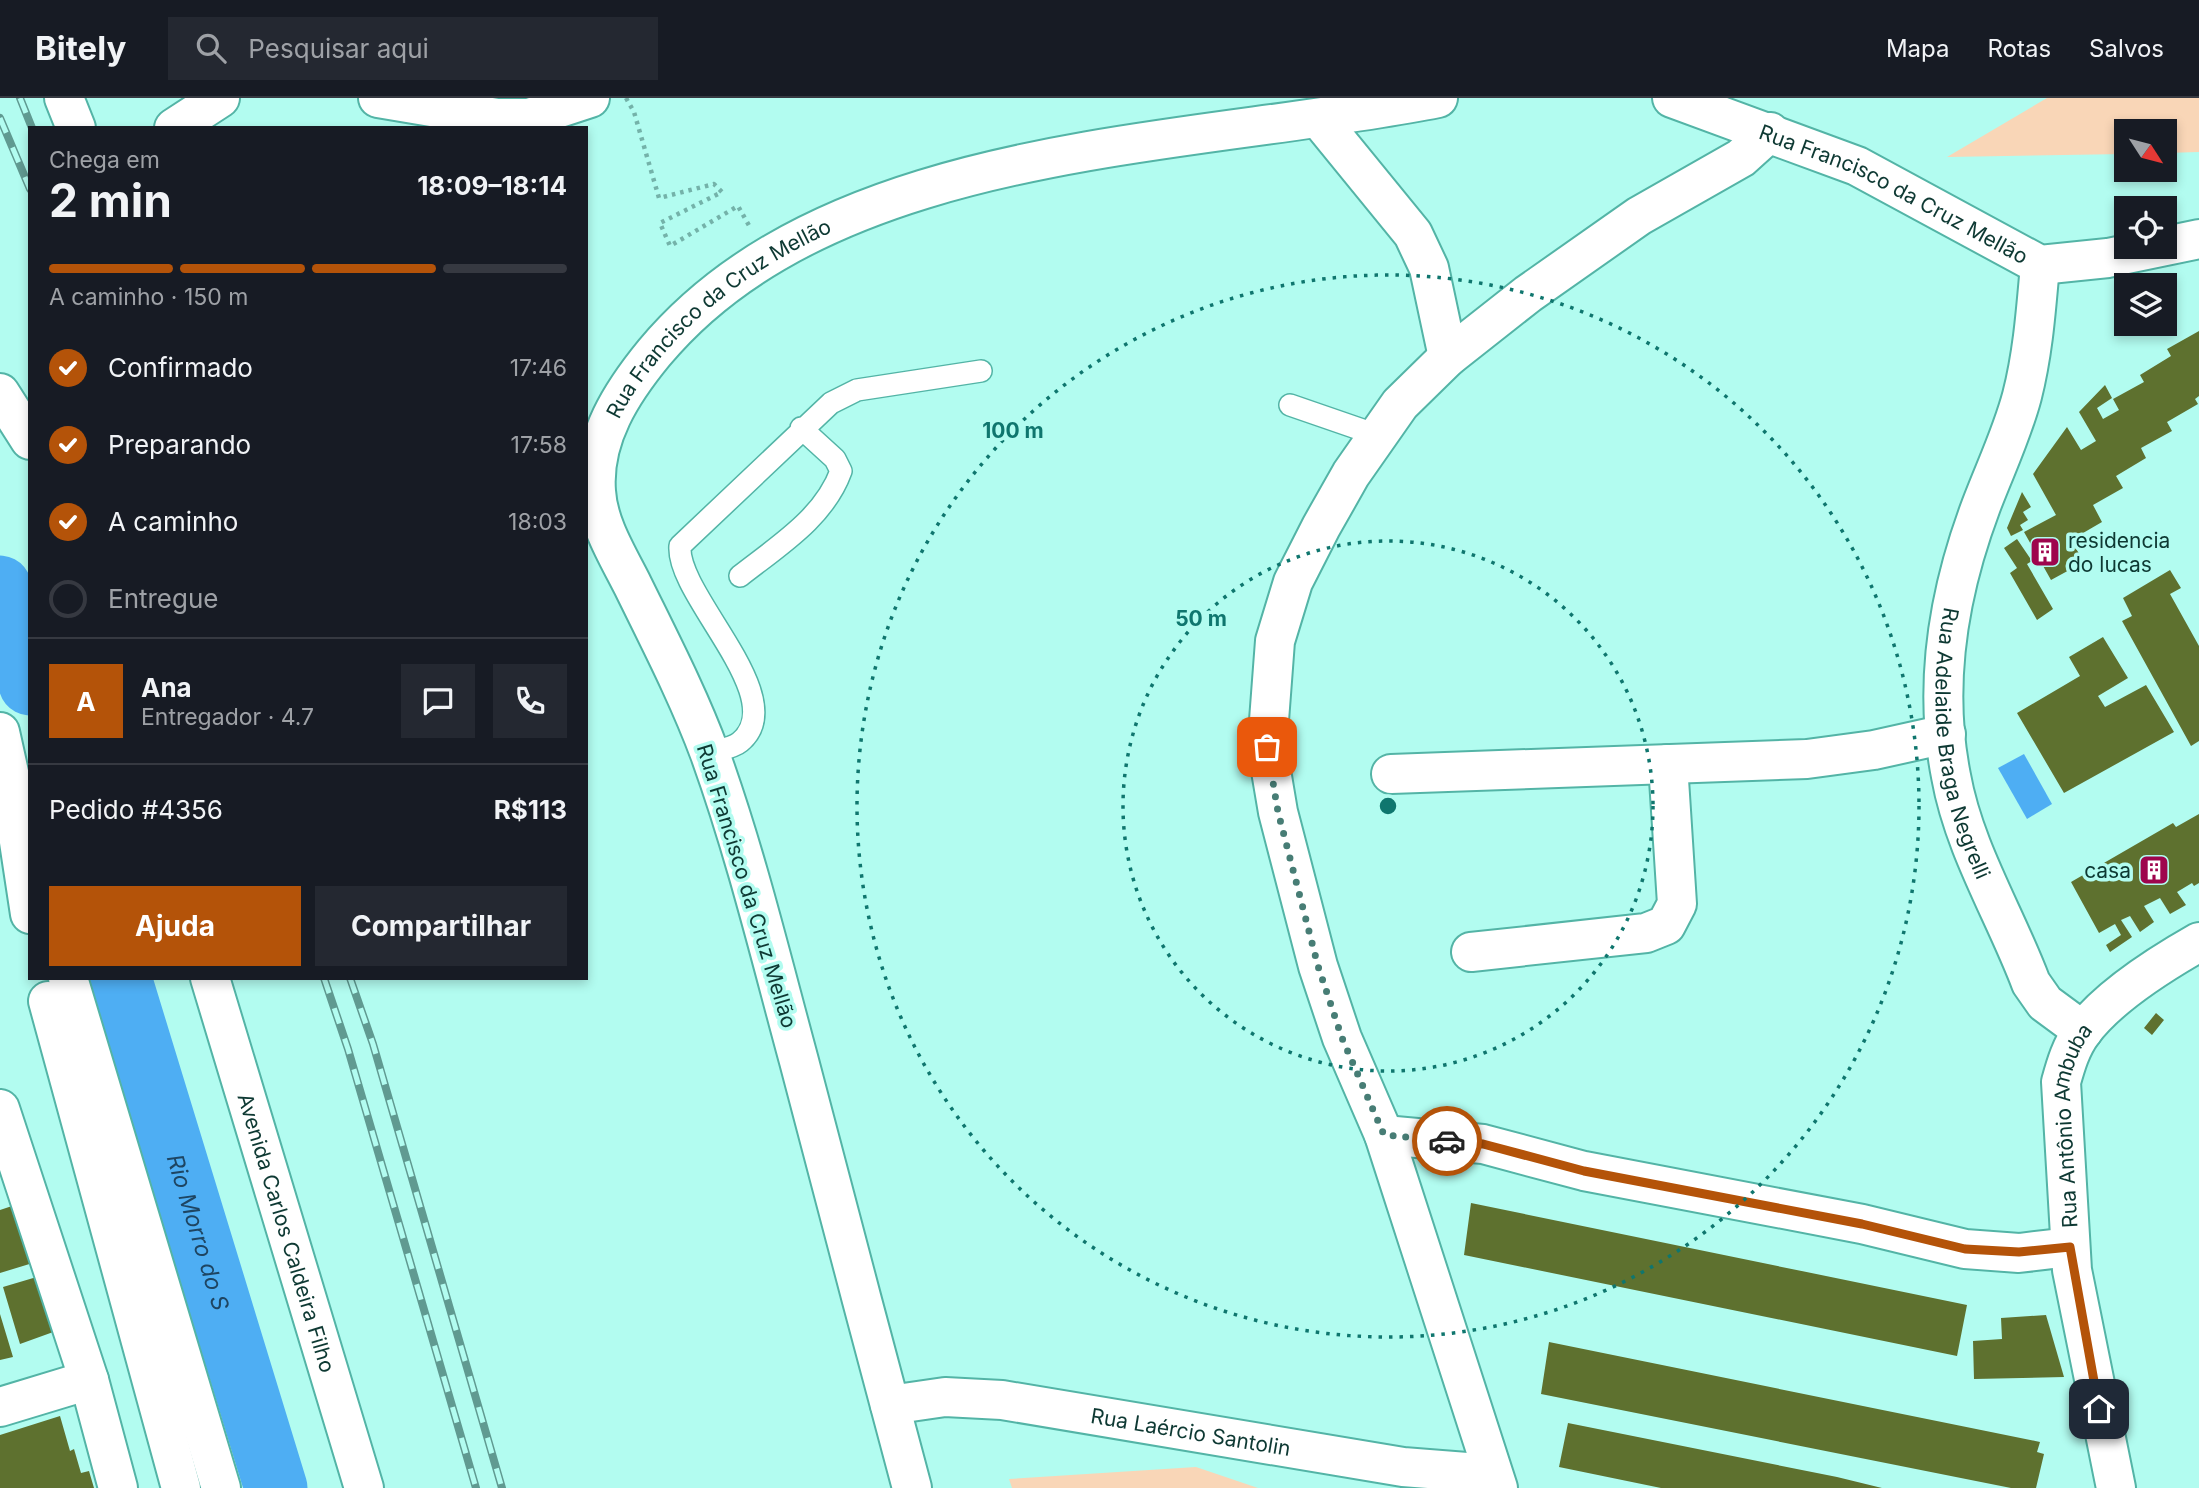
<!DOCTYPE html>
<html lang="pt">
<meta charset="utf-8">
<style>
:root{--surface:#171b24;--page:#242831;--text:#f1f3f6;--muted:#9ea1a6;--line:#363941;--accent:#b45309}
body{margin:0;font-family:Inter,sans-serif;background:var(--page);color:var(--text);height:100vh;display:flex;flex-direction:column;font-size:26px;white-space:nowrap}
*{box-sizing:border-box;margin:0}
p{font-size:23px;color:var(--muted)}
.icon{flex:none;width:38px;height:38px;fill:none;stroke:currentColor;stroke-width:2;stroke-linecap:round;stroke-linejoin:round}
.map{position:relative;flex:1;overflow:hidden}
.panel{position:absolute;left:28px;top:28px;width:560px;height:854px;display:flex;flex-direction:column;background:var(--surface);border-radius:0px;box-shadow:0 4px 10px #0003}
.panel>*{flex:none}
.needle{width:46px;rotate:126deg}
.buttons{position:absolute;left:2114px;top:21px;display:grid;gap:14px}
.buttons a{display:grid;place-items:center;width:63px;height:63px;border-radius:0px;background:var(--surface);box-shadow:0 4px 10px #0003;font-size:35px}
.pin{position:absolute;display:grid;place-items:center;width:60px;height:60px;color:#fff;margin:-30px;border-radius:14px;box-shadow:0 4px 10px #0006}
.courier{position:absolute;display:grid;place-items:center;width:70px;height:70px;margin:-35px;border:5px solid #b45309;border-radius:50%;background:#fff;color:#222;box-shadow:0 2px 9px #0007}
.overview em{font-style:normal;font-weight:700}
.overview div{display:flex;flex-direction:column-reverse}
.overview{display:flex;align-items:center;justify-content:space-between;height:119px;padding:0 21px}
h1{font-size:46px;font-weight:700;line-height:52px}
.bar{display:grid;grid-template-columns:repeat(4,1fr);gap:10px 7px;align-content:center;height:84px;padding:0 21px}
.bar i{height:9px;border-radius:5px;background:var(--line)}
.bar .selected{background:var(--accent)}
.bar p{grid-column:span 4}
.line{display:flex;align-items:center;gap:18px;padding:0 21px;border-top:2px solid var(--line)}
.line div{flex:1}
.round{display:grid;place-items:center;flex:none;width:74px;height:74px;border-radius:0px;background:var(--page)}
ol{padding:0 21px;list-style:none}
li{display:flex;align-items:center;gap:21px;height:77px}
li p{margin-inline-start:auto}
li .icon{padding:7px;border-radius:50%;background:var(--accent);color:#fff;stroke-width:4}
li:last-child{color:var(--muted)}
li i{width:38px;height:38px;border:4px solid var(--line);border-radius:50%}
.primary-button{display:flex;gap:14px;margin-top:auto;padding:14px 21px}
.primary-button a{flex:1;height:80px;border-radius:0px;background:var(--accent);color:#fff;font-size:28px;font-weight:700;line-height:80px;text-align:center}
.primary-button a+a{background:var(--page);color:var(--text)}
header{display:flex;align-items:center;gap:42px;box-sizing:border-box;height:98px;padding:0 35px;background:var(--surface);border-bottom:2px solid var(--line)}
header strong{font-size:33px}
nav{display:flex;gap:38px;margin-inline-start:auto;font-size:24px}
.search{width:490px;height:63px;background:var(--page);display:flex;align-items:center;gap:18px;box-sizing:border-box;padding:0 24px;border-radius:0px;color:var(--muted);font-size:26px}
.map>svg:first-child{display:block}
</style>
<header>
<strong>Bitely</strong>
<div class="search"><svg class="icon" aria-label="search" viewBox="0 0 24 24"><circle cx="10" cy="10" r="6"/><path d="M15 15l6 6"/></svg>Pesquisar aqui</div>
<nav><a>Mapa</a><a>Rotas</a><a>Salvos</a></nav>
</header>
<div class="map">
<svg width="2199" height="1390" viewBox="0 0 2199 1390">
<rect width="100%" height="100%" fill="#b2fcf0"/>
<path fill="#f9d6b7" d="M2047,0H2199V54L2165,55V33H2126V56L1947,59Z
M1196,1369L1258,1390H1012L1009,1381Z"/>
<path fill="#4eaef3" d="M2024,656L2052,706L2027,721L1998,670Z"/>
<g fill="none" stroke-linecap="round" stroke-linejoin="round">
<g stroke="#4eaef3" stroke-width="63">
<path d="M0,489L30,586"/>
<path id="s1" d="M120,880L276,1390"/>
</g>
</g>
<path fill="#5e712f" d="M2199,233V298L2195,301L2198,306L2167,324L2172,333L2141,350L2146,360L2116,378L2123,390L2093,407L2102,424L2071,442L2084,464L2051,482L2024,434L2056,417L2033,376L2067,329L2081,352L2096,343L2079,314L2105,287L2112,300L2097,310L2103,321L2119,312L2113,301L2144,284L2140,277L2171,258L2167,251Z
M2022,394L2031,409L2023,414L2028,422L2020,427L2023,432L2011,438L2007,430Z
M2017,441L2032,463L2027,466L2053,511L2037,522L2010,475L2017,470L2004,450Z
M2170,472L2181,490L2170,496L2199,548V643L2191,648L2122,523L2132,518L2123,500Z
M2103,539L2128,580L2098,598L2105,609L2146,587L2174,634L2064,695L2017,615L2080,578L2069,559Z
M2199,716V785L2194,788L2192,785L2177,794L2186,807L2170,816L2160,800L2144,808L2154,824L2140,834L2130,818L2121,822L2132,839L2110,854L2106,847L2121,837L2115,826L2099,835L2071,784L2173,725L2176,729Z
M2156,915L2164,922L2152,937L2144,930Z
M1471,1105L1967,1207L1957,1258L1464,1157Z
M12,1108L22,1140L28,1138L36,1164L0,1175V1112Z
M40,1178L56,1233L20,1246L3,1189Z
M0,1216L13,1259L0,1262Z
M2046,1217L2064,1279L1974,1281L1973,1243L2002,1241L2001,1220Z
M1549,1244L2040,1344L2037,1354L2044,1356L2036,1390H2011L1541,1296Z
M60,1318L70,1353L74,1351L81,1375L89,1373L94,1390H0V1337Z
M1568,1325L1837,1379L1882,1390H1661L1559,1369Z"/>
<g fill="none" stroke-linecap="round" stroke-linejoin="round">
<g stroke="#53b4a6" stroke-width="24">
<path id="lane" d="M1290,307L1377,337
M740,478C778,448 824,420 841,373L835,361L801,330
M709,655C718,652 733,650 740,644C793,600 676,498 680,448L831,305L857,292L981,273"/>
</g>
<g stroke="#53b4a6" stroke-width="42">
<g id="street">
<path d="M64,0L76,30"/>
<path d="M378,0L497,20H529L590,0"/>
<path id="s2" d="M1672,0L1857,68L2040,167L2108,160L2199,141"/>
<path d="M1320,22L1413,136L1429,170L1448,259"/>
<path d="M174,30L220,0"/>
<path id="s3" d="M2040,167C2036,212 2033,255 2022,298C2012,336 1995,371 1981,408C1949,493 1933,587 1951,678C1964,751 2005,816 2031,885L2045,905L2083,933"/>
<path d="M1391,676L1807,661L1874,652L1946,636"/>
<path d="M1471,854L1646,835L1666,827L1677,806L1668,666"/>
<path d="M0,1011L89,1282L118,1390"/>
<path d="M1384,1037L1483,1046L1584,1073L1862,1126L1965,1151L2019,1155L2070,1149"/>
<path id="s4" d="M890,1307L945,1299L1002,1302L1403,1369L1492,1376"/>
<path d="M0,1309L89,1282"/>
<path id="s5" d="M912,1390C874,1248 836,1105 799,963C771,860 746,756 710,656C689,599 660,543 633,488C618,458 598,427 596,393C592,340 622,294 654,255C831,43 1187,50 1438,0"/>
<path d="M1498,1390L1384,1037L1342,940L1318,868L1278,714L1267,649L1275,543L1293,484L1321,429L1351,376L1400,306L1448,259L1528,196L1639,118L1741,60L1770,34"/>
<path id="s6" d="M2116,1390L2072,1172L2061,984C2066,966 2071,949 2082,934C2108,899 2162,865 2199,844"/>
</g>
</g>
<g stroke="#53b4a6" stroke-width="42">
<g id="primary">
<path d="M0,295L30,342"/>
<path d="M0,634L18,715"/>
<path d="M11,691L30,816"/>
<path d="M68,880L221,1390"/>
<path id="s7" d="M210,880L364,1390"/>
<path d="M48,903L181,1390"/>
</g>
</g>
<path stroke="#74b2a9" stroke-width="4.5" stroke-dasharray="3.5 5" stroke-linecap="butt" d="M626,0L634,14L659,100L714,86L722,94L660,125L670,148L738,108L751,131"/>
<use href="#lane" stroke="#fff" stroke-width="21"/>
<use href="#street" stroke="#fff" stroke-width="38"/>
<use href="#primary" stroke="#fff" stroke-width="38"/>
<g stroke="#609a91" stroke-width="8">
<path id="rail" d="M20,0L32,30
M0,20L30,91
M324,880L348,951L476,1390
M350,880L373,946L502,1390"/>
</g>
<use href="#rail" stroke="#b2fcf0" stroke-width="5" stroke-dasharray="16" stroke-linecap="butt"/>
</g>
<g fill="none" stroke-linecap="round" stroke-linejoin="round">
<path stroke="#477d75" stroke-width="7" stroke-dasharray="0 12.6" d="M1267,649L1278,714L1318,868L1342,940L1384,1037L1447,1043"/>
<path stroke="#b45309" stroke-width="9" d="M1447,1043L1483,1046L1584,1073L1862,1126L1965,1151L2019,1154L2070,1149L2099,1311"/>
</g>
<g fill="none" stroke="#0f766e" stroke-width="3.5" stroke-dasharray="3.5 7">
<circle cx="1388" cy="708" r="265"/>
<circle cx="1388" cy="708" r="531"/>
</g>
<defs>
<g id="building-square" transform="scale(1.575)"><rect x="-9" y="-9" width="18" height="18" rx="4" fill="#9e054d" stroke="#b2fcf0"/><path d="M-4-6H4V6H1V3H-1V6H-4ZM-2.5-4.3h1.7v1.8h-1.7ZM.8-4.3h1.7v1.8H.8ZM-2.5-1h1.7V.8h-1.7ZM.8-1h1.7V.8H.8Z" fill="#fff"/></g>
</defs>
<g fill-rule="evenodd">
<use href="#building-square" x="2045" y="454"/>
<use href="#building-square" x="2154" y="772"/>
</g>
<g text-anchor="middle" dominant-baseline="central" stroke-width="7" stroke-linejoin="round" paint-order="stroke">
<g font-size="21" fill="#0e3933" stroke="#b2fcf0">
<text stroke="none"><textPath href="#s2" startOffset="242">Rua Francisco da Cruz Mellão</textPath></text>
<text stroke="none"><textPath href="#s5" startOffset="1274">Rua Francisco da Cruz Mellão</textPath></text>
<text stroke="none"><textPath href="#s3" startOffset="494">Rua Adelaide Braga Negrelli</textPath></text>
<text transform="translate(747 788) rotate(73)">Rua Francisco da Cruz Mellão</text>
<text stroke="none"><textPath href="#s6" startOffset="369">Rua Antônio Ambuba</textPath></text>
<text stroke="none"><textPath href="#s7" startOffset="266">Avenida Carlos Caldeira Filho</textPath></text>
<text stroke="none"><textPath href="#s4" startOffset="304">Rua Laércio Santolin</textPath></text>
</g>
<g font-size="21" fill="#0e3933" stroke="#b2fcf0" text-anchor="start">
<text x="2068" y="442">residencia<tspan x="2068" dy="24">do lucas</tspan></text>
<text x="2131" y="772" text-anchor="end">casa</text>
</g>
<g font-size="23" font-style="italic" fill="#1e4562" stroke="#b2fcf0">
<text stroke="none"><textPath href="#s1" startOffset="266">Rio Morro do S</textPath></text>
</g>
</g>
<circle cx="1388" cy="708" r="10" fill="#0f766e" stroke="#b2fcf0" stroke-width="3.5"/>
<g font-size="21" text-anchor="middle" font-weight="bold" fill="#0f766e" stroke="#b2fcf0" stroke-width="7" stroke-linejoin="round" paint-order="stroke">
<text x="1013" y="340">100 m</text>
<text x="1201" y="528">50 m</text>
</g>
</svg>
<div class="buttons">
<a><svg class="needle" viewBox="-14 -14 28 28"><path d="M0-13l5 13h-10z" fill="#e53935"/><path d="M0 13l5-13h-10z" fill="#9ea1a6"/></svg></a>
<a><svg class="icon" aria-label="locate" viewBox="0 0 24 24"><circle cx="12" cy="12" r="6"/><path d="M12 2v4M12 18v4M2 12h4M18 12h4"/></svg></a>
<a><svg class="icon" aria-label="layers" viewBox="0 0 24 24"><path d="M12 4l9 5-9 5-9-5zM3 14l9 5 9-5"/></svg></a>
</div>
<div class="pin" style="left:1267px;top:649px;background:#ea580c"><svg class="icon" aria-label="bag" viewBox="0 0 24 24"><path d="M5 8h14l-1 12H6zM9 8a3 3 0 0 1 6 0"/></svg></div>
<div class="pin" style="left:2099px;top:1311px;background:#1f2937"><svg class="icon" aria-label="home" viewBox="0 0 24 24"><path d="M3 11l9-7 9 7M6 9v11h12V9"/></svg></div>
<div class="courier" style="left:1447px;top:1043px"><svg class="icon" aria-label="car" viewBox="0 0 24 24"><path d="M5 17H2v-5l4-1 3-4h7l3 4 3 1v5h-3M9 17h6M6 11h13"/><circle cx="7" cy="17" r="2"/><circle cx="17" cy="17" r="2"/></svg></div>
<section class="panel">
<div class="overview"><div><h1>2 min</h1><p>Chega em</p></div><em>18:09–18:14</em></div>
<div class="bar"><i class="selected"></i><i class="selected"></i><i class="selected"></i><i></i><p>A caminho · 150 m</p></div>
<ol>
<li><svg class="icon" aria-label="check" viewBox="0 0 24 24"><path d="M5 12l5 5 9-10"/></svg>Confirmado<p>17:46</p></li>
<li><svg class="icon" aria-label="check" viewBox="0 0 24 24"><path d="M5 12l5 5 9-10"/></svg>Preparando<p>17:58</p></li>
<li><svg class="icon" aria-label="check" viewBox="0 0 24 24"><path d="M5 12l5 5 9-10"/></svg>A caminho<p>18:03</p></li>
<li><i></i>Entregue</li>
</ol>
<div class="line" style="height:126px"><b class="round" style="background:var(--accent);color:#fff">A</b><div><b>Ana</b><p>Entregador · 4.7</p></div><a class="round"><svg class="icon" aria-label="chat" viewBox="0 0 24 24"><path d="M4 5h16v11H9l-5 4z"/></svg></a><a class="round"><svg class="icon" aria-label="phone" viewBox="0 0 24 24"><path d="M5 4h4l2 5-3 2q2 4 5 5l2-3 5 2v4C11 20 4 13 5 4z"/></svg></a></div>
<div class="line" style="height:91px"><div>Pedido #4356</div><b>R$113</b></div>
<div class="primary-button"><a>Ajuda</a><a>Compartilhar</a></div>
</section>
</div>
